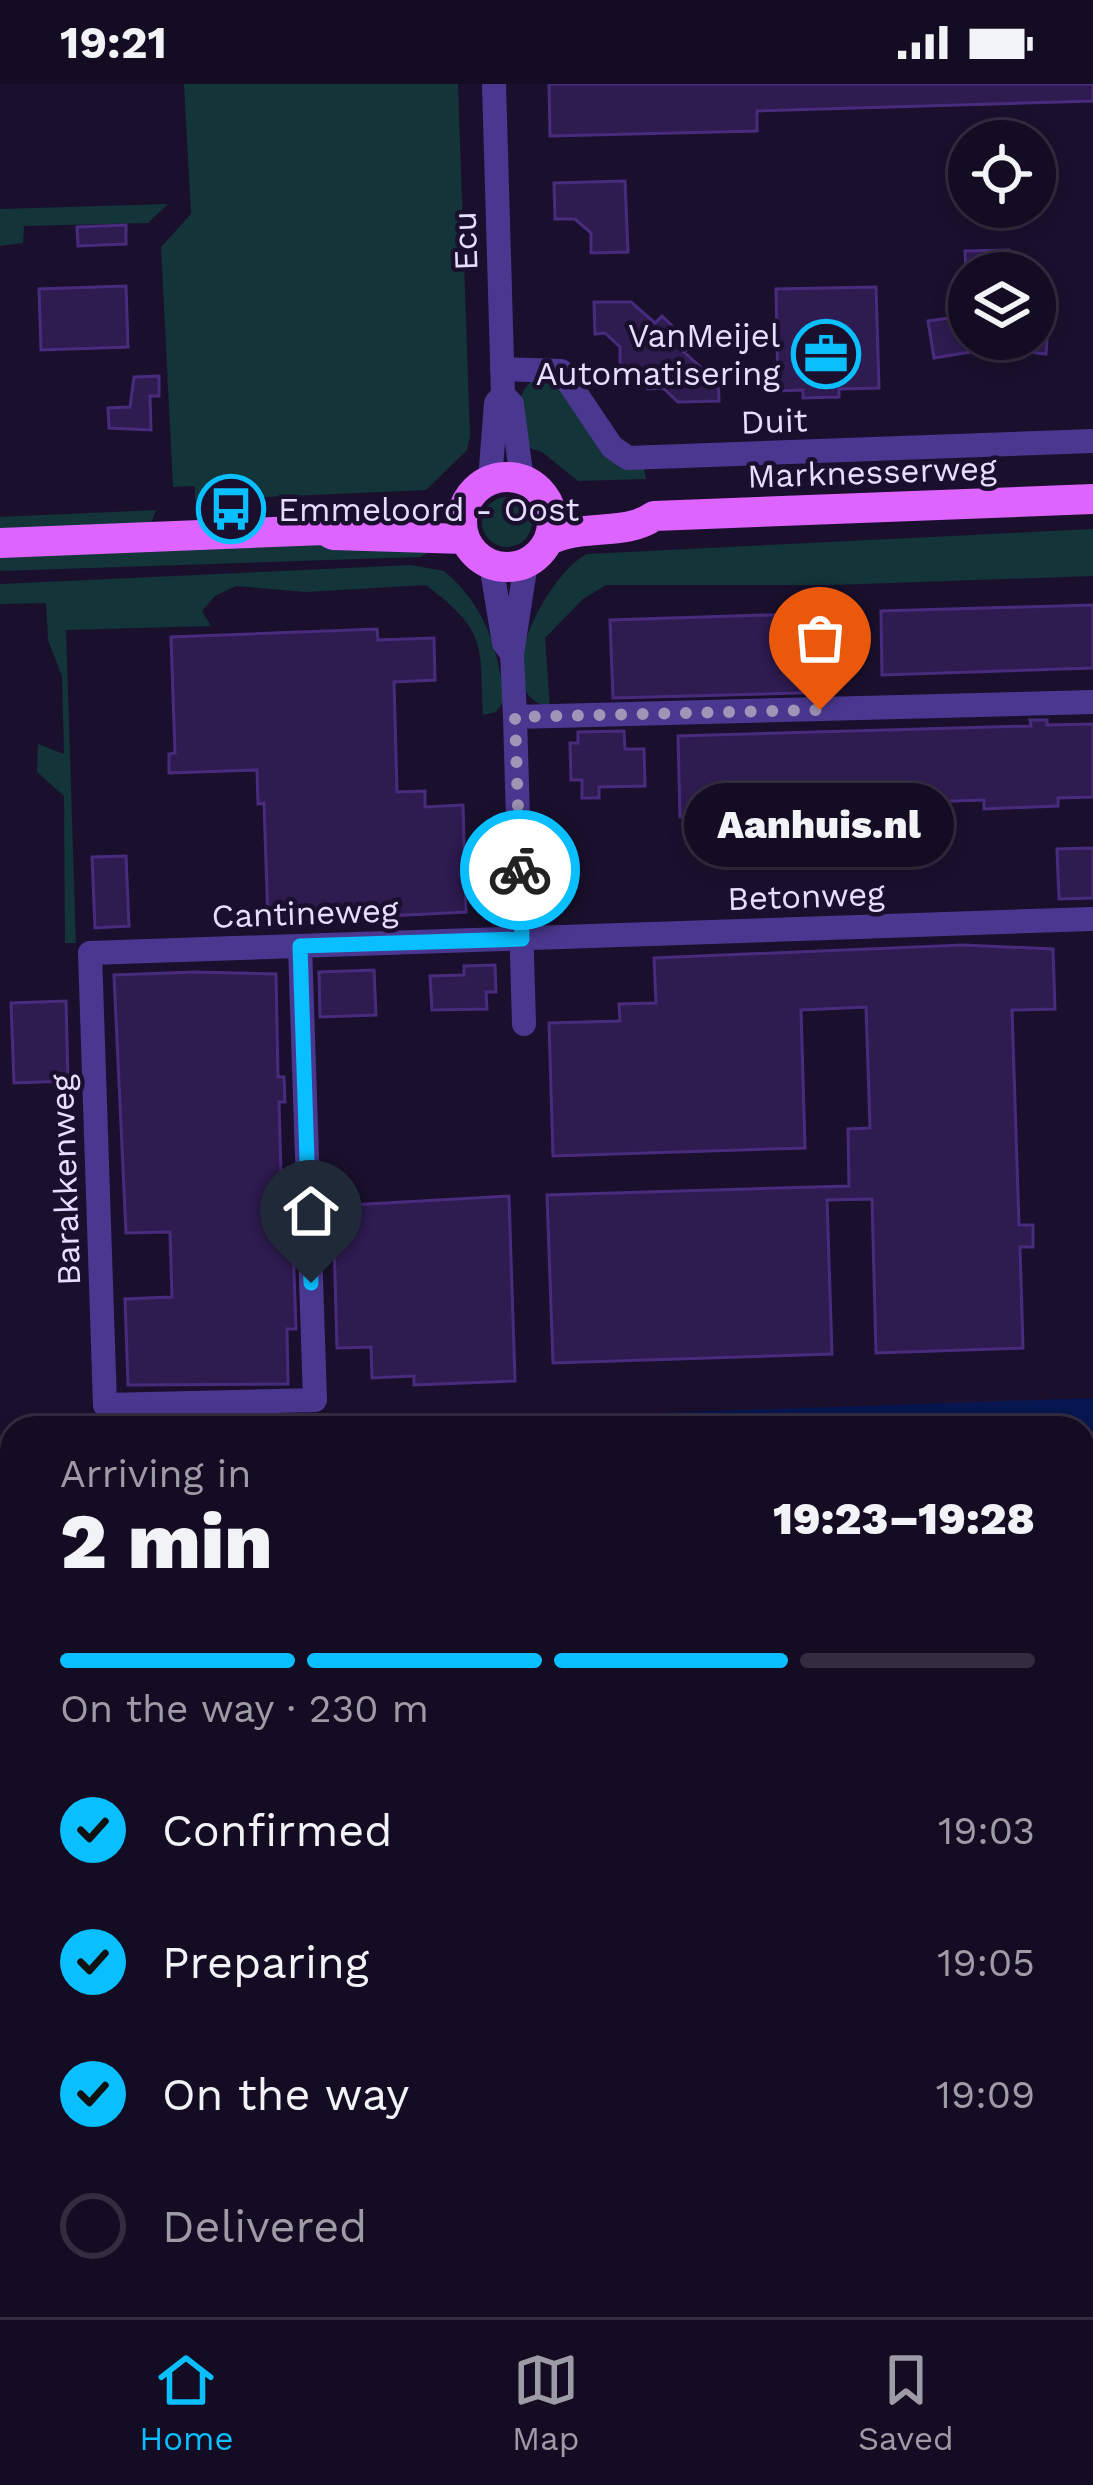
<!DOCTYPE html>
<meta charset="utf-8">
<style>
:root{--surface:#140c22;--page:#211a2f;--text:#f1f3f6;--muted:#9d9ba5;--line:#332c40;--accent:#09bfff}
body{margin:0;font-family:"Work Sans",sans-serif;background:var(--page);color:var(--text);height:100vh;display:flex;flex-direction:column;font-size:45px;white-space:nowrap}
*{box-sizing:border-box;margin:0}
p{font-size:39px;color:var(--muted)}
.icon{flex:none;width:66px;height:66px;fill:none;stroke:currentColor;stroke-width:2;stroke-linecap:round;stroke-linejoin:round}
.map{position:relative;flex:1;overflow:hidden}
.side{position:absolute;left:0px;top:1332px;width:1095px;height:903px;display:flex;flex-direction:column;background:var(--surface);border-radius:36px 36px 0 0;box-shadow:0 6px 18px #0003,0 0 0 3px var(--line)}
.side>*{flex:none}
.buttons{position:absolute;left:948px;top:36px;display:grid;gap:24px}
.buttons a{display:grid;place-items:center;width:108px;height:108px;border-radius:50%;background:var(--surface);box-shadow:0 6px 18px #0003,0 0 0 3px var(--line);font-size:60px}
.pin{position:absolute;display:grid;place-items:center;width:102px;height:102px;color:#fff;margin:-123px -51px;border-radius:50% 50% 50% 0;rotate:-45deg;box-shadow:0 0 12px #0007}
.pin .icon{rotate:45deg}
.courier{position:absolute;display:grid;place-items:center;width:120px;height:120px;margin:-60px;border:9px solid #09bfff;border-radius:50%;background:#fff;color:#222;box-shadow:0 3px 15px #0007}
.bubble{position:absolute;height:84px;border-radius:42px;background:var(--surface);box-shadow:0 6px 18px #0003,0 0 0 3px var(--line);font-size:39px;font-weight:800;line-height:84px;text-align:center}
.headline em{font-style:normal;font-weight:800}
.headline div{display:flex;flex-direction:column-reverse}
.headline{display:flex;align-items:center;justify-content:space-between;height:204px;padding:0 60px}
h1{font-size:78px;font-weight:800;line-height:90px}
.bar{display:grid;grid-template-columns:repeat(4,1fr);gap:18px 12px;align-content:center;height:144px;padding:0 60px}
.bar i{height:15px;border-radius:9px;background:var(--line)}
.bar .on{background:var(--accent)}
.bar p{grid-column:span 4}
ol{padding:0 60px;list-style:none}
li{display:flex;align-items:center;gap:36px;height:132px}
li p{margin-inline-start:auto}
li .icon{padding:12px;border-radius:50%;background:var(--accent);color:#111;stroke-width:4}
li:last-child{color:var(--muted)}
li i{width:66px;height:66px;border:6px solid var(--line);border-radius:50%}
.status{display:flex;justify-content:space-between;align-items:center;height:84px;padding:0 60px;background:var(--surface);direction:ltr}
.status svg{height:33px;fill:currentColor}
.dock{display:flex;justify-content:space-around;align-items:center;height:168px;border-top:3px solid var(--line);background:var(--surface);font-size:33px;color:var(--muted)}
.dock a{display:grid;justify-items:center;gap:6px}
.dock .on{color:var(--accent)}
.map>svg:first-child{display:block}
</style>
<div class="status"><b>19:21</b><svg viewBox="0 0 49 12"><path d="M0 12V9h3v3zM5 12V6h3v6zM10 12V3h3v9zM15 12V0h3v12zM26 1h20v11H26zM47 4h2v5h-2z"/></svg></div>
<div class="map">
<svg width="1093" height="2233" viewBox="0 0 1093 2233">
<rect width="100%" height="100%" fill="#1a102e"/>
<path fill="#133438" d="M184,0H458L470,352L467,366L426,406L195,416V402L173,403L161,163L191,130Z
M168,120L148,139L24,142L23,159L0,162V125Z
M536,294L562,302L644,384L646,395L578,397L542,368L521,361C519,335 512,310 536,294Z
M482 438a25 25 0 1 1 50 0a25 25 0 1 1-50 0Z
M156,426L151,439L0,449V433Z
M1093,445V492L833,501H606L583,515L545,554L550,623C482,610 549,488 587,470Z
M309,457L432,467L420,473L0,487V473Z
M411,481L444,487C485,521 499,566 504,617L496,628L483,631C480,558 487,548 426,501L306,508L236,502L215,512L202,527L211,542L66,546L76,859H65L64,712L37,688L38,660L64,670L62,592L48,556L46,519L0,520V500Z"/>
<path fill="#07164f" d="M1093,1314V1392L1083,1393V1344H222Z"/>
<path fill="#2e1b50" stroke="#492b7e" stroke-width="3" d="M549,0H1093V17L757,27V47L550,52Z
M625,97L628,168L591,169V149L575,135H555L554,99Z
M126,141V160L78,162L77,143Z
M1009,166L1010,189H966L965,167Z
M126,202L128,263L41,266L39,205Z
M876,203L879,304L839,305V313L803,314V306L778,307L776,205Z
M594,218H631L655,239L662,232L692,261L684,268L705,287H718L719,317L678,318L663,304L648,305L620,278V263L605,249L595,250Z
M969,231V255H1047L1046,270L995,264L934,274L928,237Z
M159,292V312H150L151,346L109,344L108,324L130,323L134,293Z
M1093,521V584L882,591L881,527Z
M830,529L833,608L613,614L610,536Z
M377,545L378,556L434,554L435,596L394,598L397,708L425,707V723L463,721L466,828L268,838L264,719L258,720L257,686L169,689V670L175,669L171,553Z
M1030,636H1047V641L1093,640V713L1058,714V722L984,725V716L704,725V732L680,733L678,652L1031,642Z
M624,647L625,665H644L645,702L599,703V714H582V696H571L570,659H578V648Z
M1093,764V814L1059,815L1057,765Z
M126,772L129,842L95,844L92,773Z
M963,861L1053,865L1055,925L1012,926L1019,1141H1033V1163H1020L1023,1264L876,1269L872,1115L827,1116L832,1270L553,1279L547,1111L849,1102L848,1045L870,1044L866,923L801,926L805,1064L553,1072L549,939L620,937L619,920L656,919L654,874Z
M495,881L496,908H486L487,925L432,926L430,892L464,891V882Z
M374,886L376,931L320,933L319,888Z
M196,888L276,890L278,993H284L285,1018H279L283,1160H293L296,1245H287L288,1300L128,1301L125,1215L172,1213L170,1148L126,1149L114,891Z
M66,917L68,997L14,999L11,919Z
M509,1112L515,1297L414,1301V1292L372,1294L371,1263L337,1264L333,1122Z"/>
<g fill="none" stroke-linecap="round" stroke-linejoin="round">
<path stroke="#4a3890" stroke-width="24" d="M494,0L503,311L512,320L522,396
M502,285L561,287L612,363L628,374L1093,357
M490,397L496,319L503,311
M491,480L504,559L512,570
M515,633L512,570L526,479
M300,862L315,1316L105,1321L90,869L1093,835
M524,940L515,633L1093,618"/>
<path stroke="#de64ff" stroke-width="30" d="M462 438a45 45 0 1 1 90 0a45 45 0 1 1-90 0Z
M548,457C580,439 625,453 654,432L1093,415
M0,459L324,446L333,451L465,455"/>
</g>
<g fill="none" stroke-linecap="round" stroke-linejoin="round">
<path stroke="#9f95b6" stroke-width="12" stroke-dasharray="0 21.6" d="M520,786L515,633L820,626"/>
<path stroke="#09bfff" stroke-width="15" d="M311,1199L300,862L522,855L520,786"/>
</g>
<defs>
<g id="office-ring" transform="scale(3.45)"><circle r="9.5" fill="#1a102e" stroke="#09bfff" stroke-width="1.5"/><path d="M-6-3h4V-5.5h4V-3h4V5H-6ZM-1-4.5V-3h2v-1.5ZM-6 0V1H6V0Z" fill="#09bfff"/></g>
<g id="bus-ring" transform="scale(3.45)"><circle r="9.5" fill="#1a102e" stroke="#09bfff" stroke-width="1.5"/><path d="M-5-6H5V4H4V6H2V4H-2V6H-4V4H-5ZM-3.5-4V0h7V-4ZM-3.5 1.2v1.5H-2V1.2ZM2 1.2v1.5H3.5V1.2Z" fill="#09bfff"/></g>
</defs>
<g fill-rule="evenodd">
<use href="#office-ring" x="826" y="270"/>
<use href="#bus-ring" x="231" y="425"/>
</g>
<g text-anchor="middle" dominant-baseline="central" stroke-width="9" stroke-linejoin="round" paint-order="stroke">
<g font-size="33" fill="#e6ddff" stroke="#1a102e">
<text transform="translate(465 157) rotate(-92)">Ecu</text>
<text transform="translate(774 337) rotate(-2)">Duit</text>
<text transform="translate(872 388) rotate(-2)">Marknesserweg</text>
<text transform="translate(806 812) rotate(-2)">Betonweg</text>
<text transform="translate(305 829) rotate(-2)">Cantineweg</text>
<text transform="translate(65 1096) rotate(-92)">Barakkenweg</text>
</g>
<g font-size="33" fill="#e6ddff" stroke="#1a102e" text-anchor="end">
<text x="780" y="251">VanMeijel<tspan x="780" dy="38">Automatisering</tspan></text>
<text x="278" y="425" text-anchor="start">Emmeloord - Oost</text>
</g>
</g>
</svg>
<div class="buttons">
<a><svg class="icon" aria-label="locate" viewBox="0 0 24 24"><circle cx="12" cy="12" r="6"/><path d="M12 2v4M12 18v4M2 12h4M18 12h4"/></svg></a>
<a><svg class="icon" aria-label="layers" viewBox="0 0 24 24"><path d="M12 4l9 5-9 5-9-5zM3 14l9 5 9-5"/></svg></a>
</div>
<div class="pin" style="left:820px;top:626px;background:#ea580c"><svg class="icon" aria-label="bag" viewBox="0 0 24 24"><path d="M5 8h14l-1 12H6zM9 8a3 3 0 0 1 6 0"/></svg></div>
<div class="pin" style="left:311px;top:1199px;background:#1f2937"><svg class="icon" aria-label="home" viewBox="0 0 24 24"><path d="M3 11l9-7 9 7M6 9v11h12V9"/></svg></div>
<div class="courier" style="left:520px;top:786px"><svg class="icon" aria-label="bike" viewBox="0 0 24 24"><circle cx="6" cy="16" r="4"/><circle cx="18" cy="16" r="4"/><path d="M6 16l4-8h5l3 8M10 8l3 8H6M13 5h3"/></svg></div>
<div class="bubble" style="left:684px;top:699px;width:270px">Aanhuis.nl</div>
<section class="side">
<div class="headline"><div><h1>2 min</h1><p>Arriving in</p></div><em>19:23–19:28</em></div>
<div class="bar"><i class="on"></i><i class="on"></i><i class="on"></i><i></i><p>On the way · 230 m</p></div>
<ol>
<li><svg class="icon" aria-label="check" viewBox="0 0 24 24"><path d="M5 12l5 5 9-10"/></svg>Confirmed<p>19:03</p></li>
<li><svg class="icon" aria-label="check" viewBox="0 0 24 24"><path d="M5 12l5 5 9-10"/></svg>Preparing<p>19:05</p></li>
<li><svg class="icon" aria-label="check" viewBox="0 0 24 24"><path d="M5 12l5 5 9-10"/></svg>On the way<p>19:09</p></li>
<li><i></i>Delivered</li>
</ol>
</section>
</div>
<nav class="dock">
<a class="on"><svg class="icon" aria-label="home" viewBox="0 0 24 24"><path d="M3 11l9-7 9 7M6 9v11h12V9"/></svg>Home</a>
<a><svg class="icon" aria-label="map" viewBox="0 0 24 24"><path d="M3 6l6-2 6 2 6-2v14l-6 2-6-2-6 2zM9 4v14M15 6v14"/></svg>Map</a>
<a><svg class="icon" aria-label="saved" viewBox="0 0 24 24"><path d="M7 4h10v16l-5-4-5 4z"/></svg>Saved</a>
</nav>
